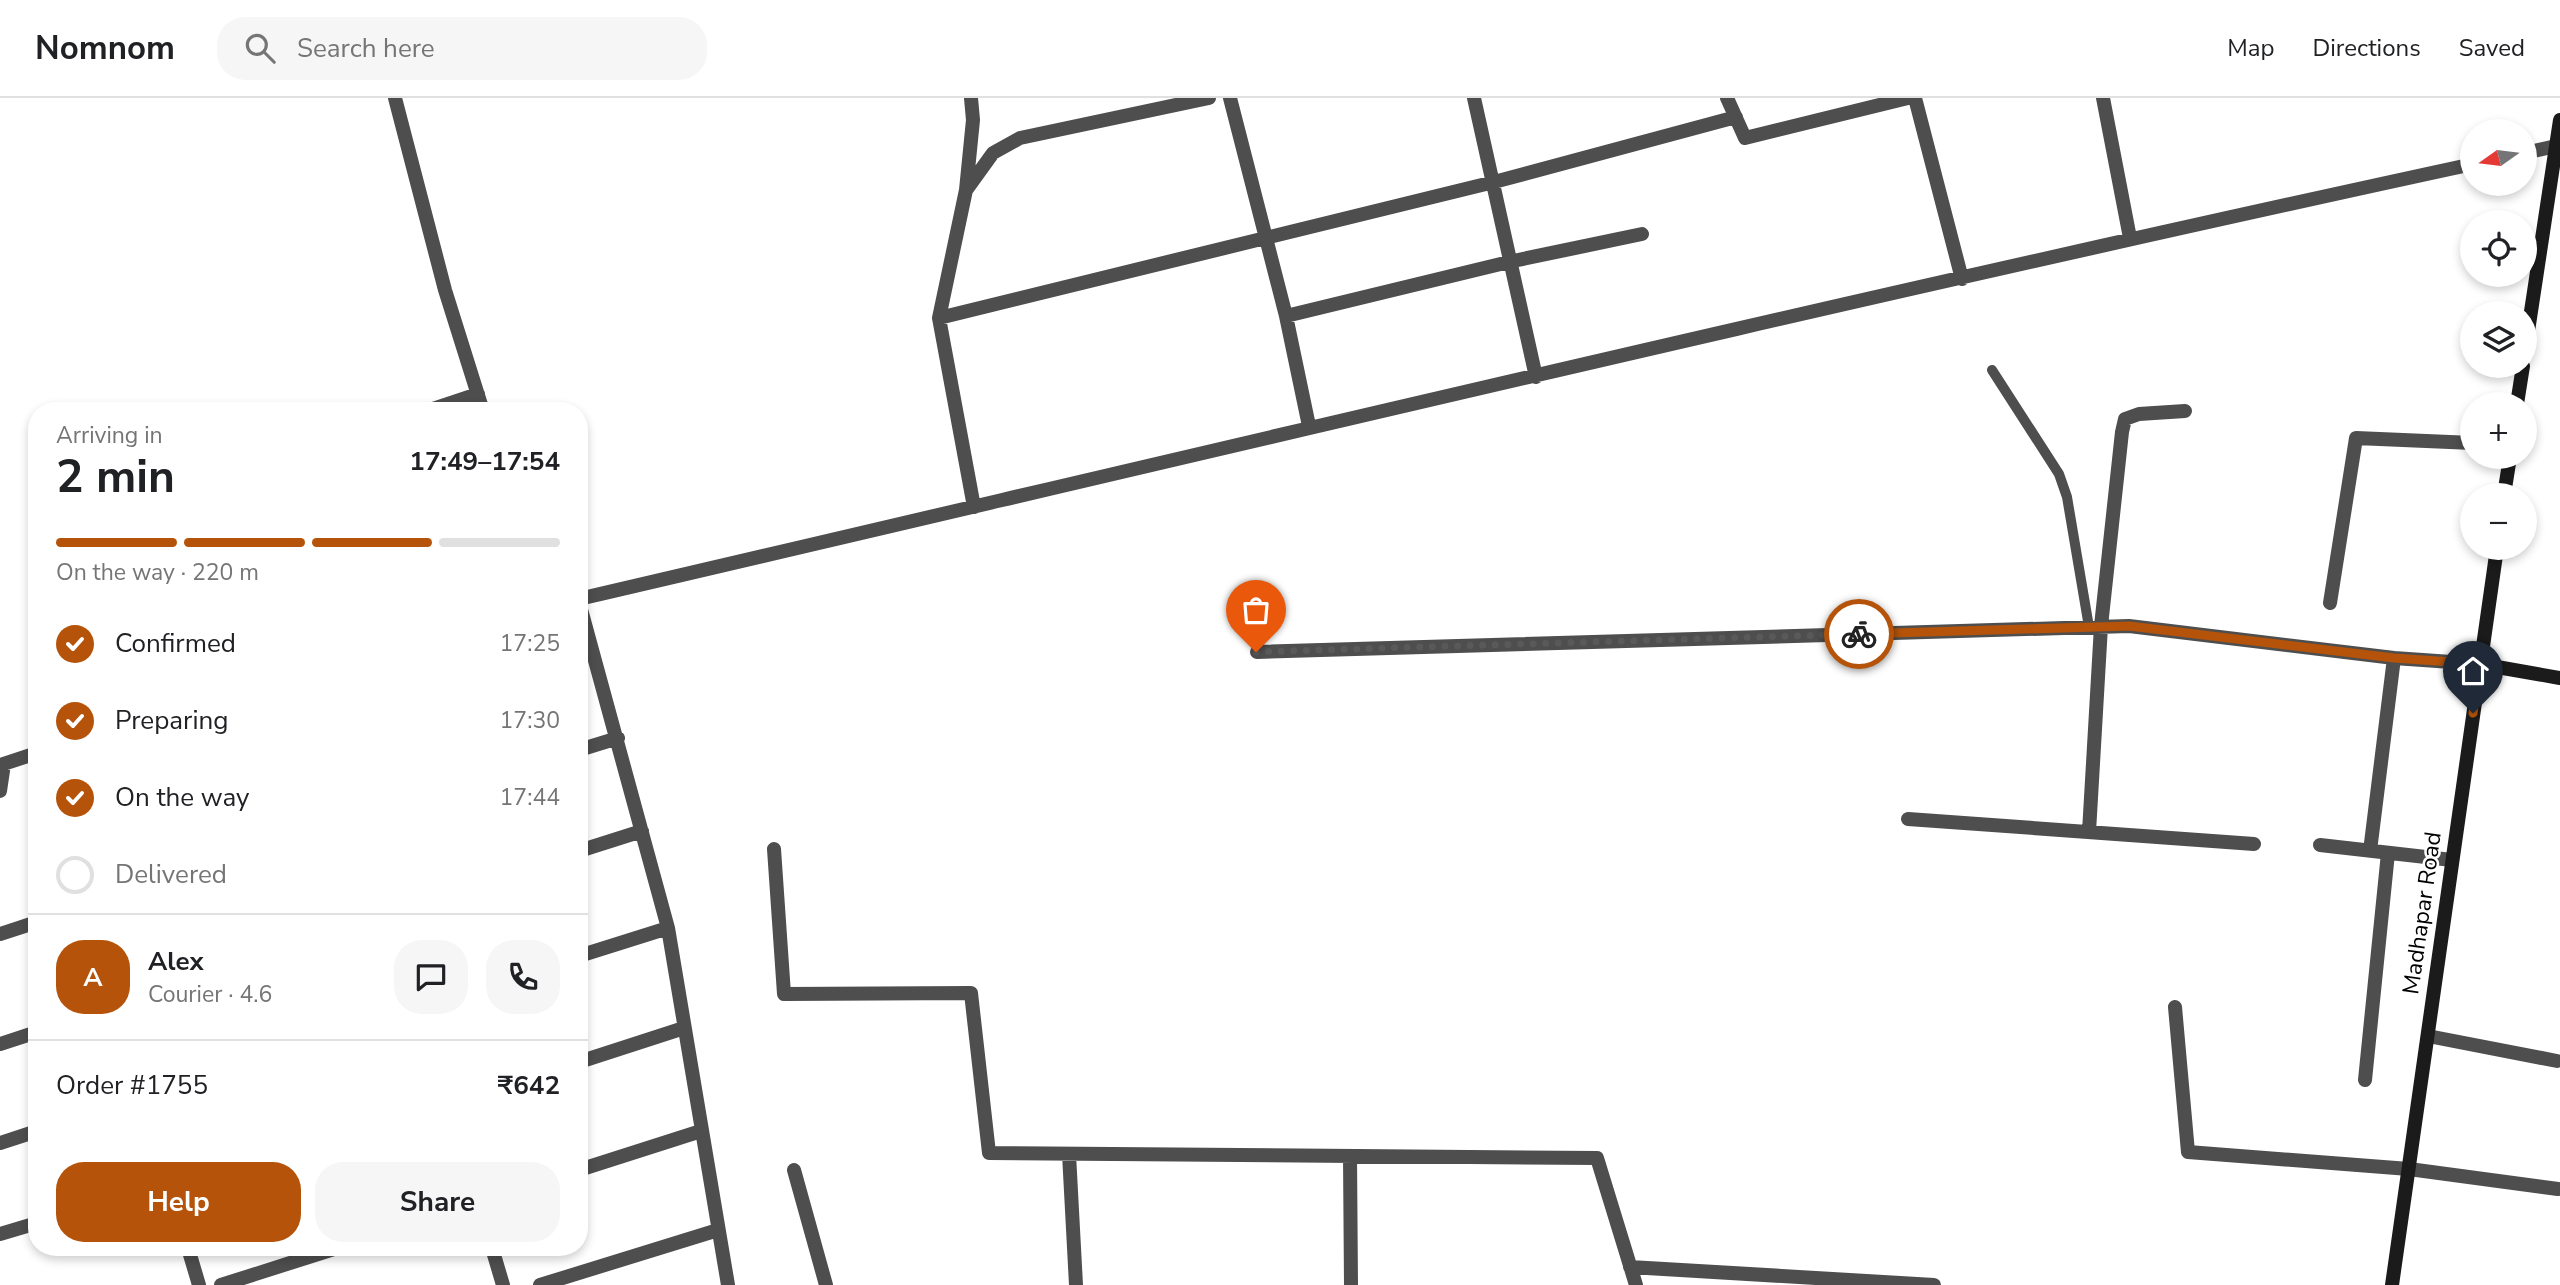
<!DOCTYPE html>
<meta charset="utf-8">
<style>
:root{--surface:#fff;--page:#f6f6f6;--text:#202124;--muted:#757577;--line:#e0e0e0;--accent:#b45309}
body{margin:0;font-family:"Nunito Sans",sans-serif;background:var(--page);color:var(--text);height:100vh;display:flex;flex-direction:column;font-size:26px;white-space:nowrap}
*{box-sizing:border-box;margin:0}
p{font-size:23px;color:var(--muted)}
.icon{flex:none;width:38px;height:38px;fill:none;stroke:currentColor;stroke-width:2;stroke-linecap:round;stroke-linejoin:round}
.map{position:relative;flex:1;overflow:hidden}
.details{position:absolute;left:28px;top:304px;width:560px;height:854px;display:flex;flex-direction:column;background:var(--surface);border-radius:28px;box-shadow:0 4px 10px #0003}
.details>*{flex:none}
.needle{width:46px;rotate:256deg}
.buttons{position:absolute;left:2460px;top:21px;display:grid;gap:14px}
.buttons a{display:grid;place-items:center;width:77px;height:77px;border-radius:50%;background:var(--surface);box-shadow:0 4px 10px #0003;font-size:35px}
.pin{position:absolute;display:grid;place-items:center;width:60px;height:60px;color:#fff;margin:-72px -30px;border-radius:50% 50% 50% 0;rotate:-45deg;box-shadow:0 0 7px #0007}
.pin .icon{rotate:45deg}
.courier{position:absolute;display:grid;place-items:center;width:70px;height:70px;margin:-35px;border:5px solid #b45309;border-radius:50%;background:#fff;color:#222;box-shadow:0 2px 9px #0007}
.headline em{font-style:normal;font-weight:700}
.headline div{display:flex;flex-direction:column-reverse}
.headline{display:flex;align-items:center;justify-content:space-between;height:119px;padding:0 28px}
h1{font-size:46px;font-weight:700;line-height:52px}
.bar{display:grid;grid-template-columns:repeat(4,1fr);gap:10px 7px;align-content:center;height:84px;padding:0 28px}
.bar i{height:9px;border-radius:5px;background:var(--line)}
.bar .on{background:var(--accent)}
.bar p{grid-column:span 4}
.line{display:flex;align-items:center;gap:18px;padding:0 28px;border-top:2px solid var(--line)}
.line div{flex:1}
.round{display:grid;place-items:center;flex:none;width:74px;height:74px;border-radius:28px;background:var(--page)}
ol{padding:0 28px;list-style:none}
li{display:flex;align-items:center;gap:21px;height:77px}
li p{margin-inline-start:auto}
li .icon{padding:7px;border-radius:50%;background:var(--accent);color:#fff;stroke-width:4}
li:last-child{color:var(--muted)}
li i{width:38px;height:38px;border:4px solid var(--line);border-radius:50%}
.action{display:flex;gap:14px;margin-top:auto;padding:14px 28px}
.action a{flex:1;height:80px;border-radius:28px;background:var(--accent);color:#fff;font-size:28px;font-weight:700;line-height:80px;text-align:center}
.action a+a{background:var(--page);color:var(--text)}
header{display:flex;align-items:center;gap:42px;box-sizing:border-box;height:98px;padding:0 35px;background:var(--surface);border-bottom:2px solid var(--line)}
header strong{font-size:33px}
nav{display:flex;gap:38px;margin-inline-start:auto;font-size:24px}
.search{width:490px;height:63px;background:var(--page);display:flex;align-items:center;gap:18px;box-sizing:border-box;padding:0 24px;border-radius:28px;color:var(--muted);font-size:26px}
.map>svg:first-child{display:block}
</style>
<header>
<strong>Nomnom</strong>
<div class="search"><svg class="icon" aria-label="search" viewBox="0 0 24 24"><circle cx="10" cy="10" r="6"/><path d="M15 15l6 6"/></svg>Search here</div>
<nav><a>Map</a><a>Directions</a><a>Saved</a></nav>
</header>
<div class="map">
<svg width="2560" height="1187" viewBox="0 0 2560 1187">
<rect width="100%" height="100%" fill="#fff"/>
<g fill="none" stroke-linecap="round" stroke-linejoin="round">
<path stroke="#4e4e4e" stroke-width="10" d="M1992,272L2059,376L2067,399L2089,529"/>
<path stroke="#4e4e4e" stroke-width="14" d="M395,0L445,192L483,313
M971,0L973,22L966,92L939,220L974,409
M1230,0L1286,218L1309,328
M1474,0L1536,279
M1727,0L1745,40L1908,0
M1915,0L1962,181
M2103,0L2130,140
M2525,55L2556,48
M967,91L993,55L1020,40L1209,0
M1286,218L1513,163L1642,136
M939,220L1494,84L1736,19
M427,313L478,296
M579,501C1210,354 1840,203 2473,66
M579,504L668,830L728,1187
M2330,505L2356,340L2473,345
M1257,554L2129,528L2394,560L2480,566
M579,652L618,640
M0,667L37,655
M0,693L4,666
M1908,721L2254,746
M2089,734L2101,528L2122,334L2125,321L2139,316L2185,313
M2320,747L2452,762
M774,751L784,896L971,895L989,1055L1597,1060L1636,1187
M579,753L642,733
M2370,753L2394,560
M0,836L37,824
M579,858L668,830
M2175,909L2188,1054L2409,1071L2558,1091
M2428,938L2557,963
M0,946L37,934
M579,964L684,930
M2365,982L2388,755
M0,1045L37,1033
M1069,1056L1076,1187
M1350,1058L1351,1187
M579,1072L701,1033
M794,1072L826,1187
M0,1136L37,1125
M188,1150L199,1187
M492,1150L503,1187
M1630,1169L1934,1187
M221,1187L337,1150
M540,1187L718,1132"/>
<path stroke="#1b1b1b" stroke-width="14" d="M2525,253L2560,22
M2517,306L2523,268
M2504,397L2510,359
M2480,566L2560,580
M2392,1187L2497,450"/>
</g>
<g fill="none" stroke-linecap="round" stroke-linejoin="round">
<path stroke="#595959" stroke-width="7" stroke-dasharray="0 12.6" d="M1256,554L1859,536"/>
<path stroke="#b45309" stroke-width="9" d="M1859,536L2129,528L2394,560L2480,566L2473,615"/>
</g>
<g text-anchor="middle" dominant-baseline="central" stroke-width="5" stroke-linejoin="round" paint-order="stroke">
<g font-size="23" fill="#000" stroke="#fff">
<text transform="translate(2422 815) rotate(-82)">Madhapar Road</text>
</g>
</g>
</svg>
<div class="buttons">
<a><svg class="needle" viewBox="-14 -14 28 28"><path d="M0-13l5 13h-10z" fill="#e53935"/><path d="M0 13l5-13h-10z" fill="#757577"/></svg></a>
<a><svg class="icon" aria-label="locate" viewBox="0 0 24 24"><circle cx="12" cy="12" r="6"/><path d="M12 2v4M12 18v4M2 12h4M18 12h4"/></svg></a>
<a><svg class="icon" aria-label="layers" viewBox="0 0 24 24"><path d="M12 4l9 5-9 5-9-5zM3 14l9 5 9-5"/></svg></a>
<a>+</a>
<a>−</a>
</div>
<div class="pin" style="left:1256px;top:554px;background:#ea580c"><svg class="icon" aria-label="bag" viewBox="0 0 24 24"><path d="M5 8h14l-1 12H6zM9 8a3 3 0 0 1 6 0"/></svg></div>
<div class="pin" style="left:2473px;top:615px;background:#1f2937"><svg class="icon" aria-label="home" viewBox="0 0 24 24"><path d="M3 11l9-7 9 7M6 9v11h12V9"/></svg></div>
<div class="courier" style="left:1859px;top:536px"><svg class="icon" aria-label="bike" viewBox="0 0 24 24"><circle cx="6" cy="16" r="4"/><circle cx="18" cy="16" r="4"/><path d="M6 16l4-8h5l3 8M10 8l3 8H6M13 5h3"/></svg></div>
<section class="details">
<div class="headline"><div><h1>2 min</h1><p>Arriving in</p></div><em>17:49–17:54</em></div>
<div class="bar"><i class="on"></i><i class="on"></i><i class="on"></i><i></i><p>On the way · 220 m</p></div>
<ol>
<li><svg class="icon" aria-label="check" viewBox="0 0 24 24"><path d="M5 12l5 5 9-10"/></svg>Confirmed<p>17:25</p></li>
<li><svg class="icon" aria-label="check" viewBox="0 0 24 24"><path d="M5 12l5 5 9-10"/></svg>Preparing<p>17:30</p></li>
<li><svg class="icon" aria-label="check" viewBox="0 0 24 24"><path d="M5 12l5 5 9-10"/></svg>On the way<p>17:44</p></li>
<li><i></i>Delivered</li>
</ol>
<div class="line" style="height:126px"><b class="round" style="background:var(--accent);color:#fff">A</b><div><b>Alex</b><p>Courier · 4.6</p></div><a class="round"><svg class="icon" aria-label="chat" viewBox="0 0 24 24"><path d="M4 5h16v11H9l-5 4z"/></svg></a><a class="round"><svg class="icon" aria-label="phone" viewBox="0 0 24 24"><path d="M5 4h4l2 5-3 2q2 4 5 5l2-3 5 2v4C11 20 4 13 5 4z"/></svg></a></div>
<div class="line" style="height:91px"><div>Order #1755</div><b>₹642</b></div>
<div class="action"><a>Help</a><a>Share</a></div>
</section>
</div>
